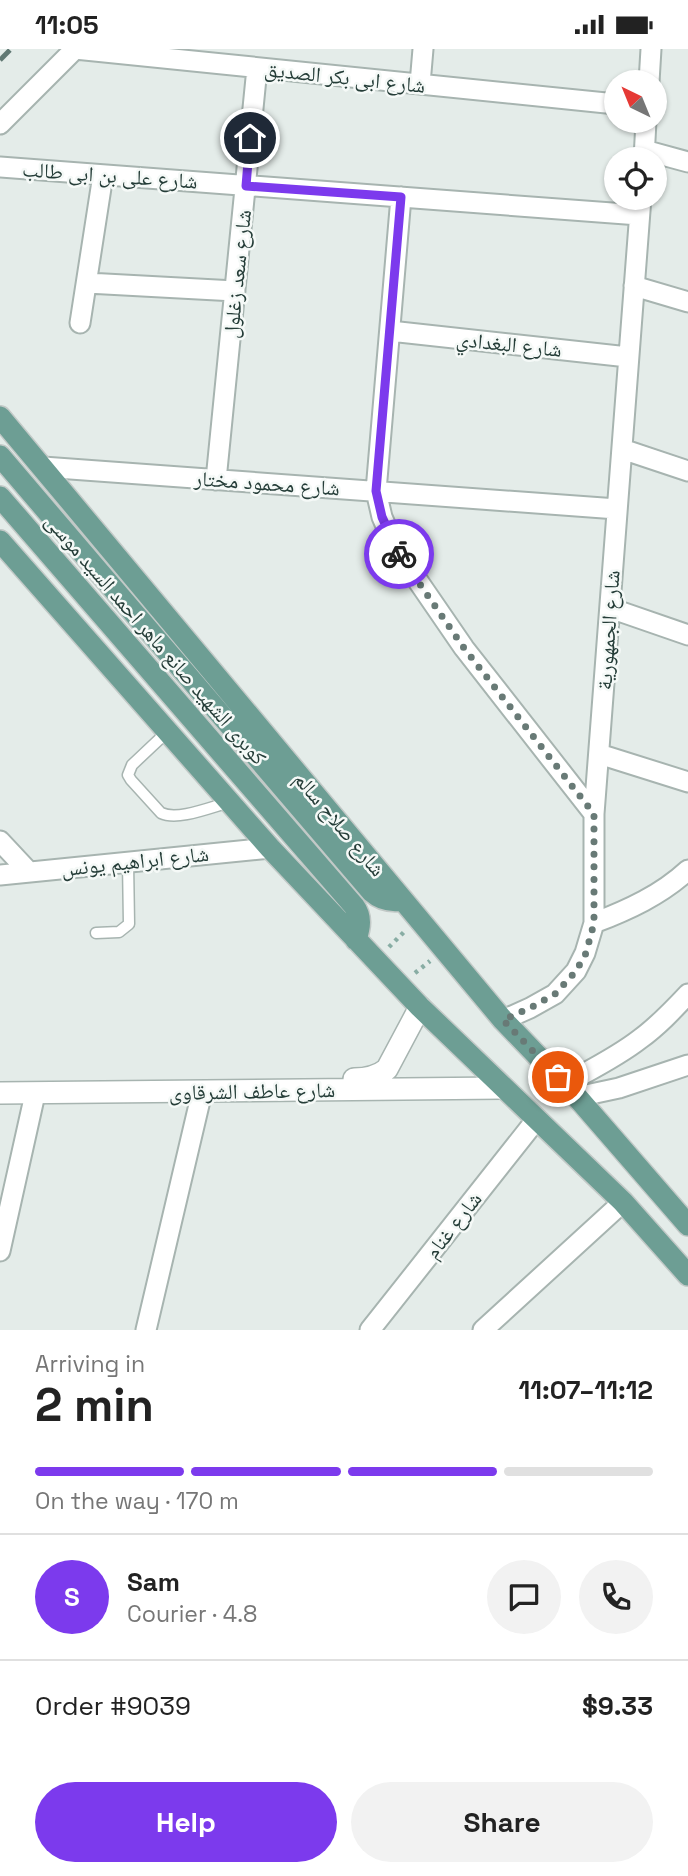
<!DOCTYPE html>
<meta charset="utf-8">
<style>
:root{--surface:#fff;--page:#f2f2f2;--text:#222;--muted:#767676;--line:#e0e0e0;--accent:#7c3aed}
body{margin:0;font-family:"Space Grotesk","Noto Naskh Arabic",sans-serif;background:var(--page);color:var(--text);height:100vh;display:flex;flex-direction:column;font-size:26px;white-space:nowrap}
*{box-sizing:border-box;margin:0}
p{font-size:23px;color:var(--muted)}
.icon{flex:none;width:38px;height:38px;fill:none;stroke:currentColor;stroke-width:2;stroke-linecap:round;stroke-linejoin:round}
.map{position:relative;height:1281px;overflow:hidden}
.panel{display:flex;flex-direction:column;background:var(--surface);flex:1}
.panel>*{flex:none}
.needle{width:46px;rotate:317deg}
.tools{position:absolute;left:604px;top:21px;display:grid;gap:14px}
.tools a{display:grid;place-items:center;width:63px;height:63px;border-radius:50%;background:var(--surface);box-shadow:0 2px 5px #0004;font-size:35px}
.pin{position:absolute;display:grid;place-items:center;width:60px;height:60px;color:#fff;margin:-30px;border:4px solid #fff;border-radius:50%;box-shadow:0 2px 7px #0007}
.courier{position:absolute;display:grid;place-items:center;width:70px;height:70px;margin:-35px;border:5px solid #7c3aed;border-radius:50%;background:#fff;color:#222;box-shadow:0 2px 9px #0007}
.summary em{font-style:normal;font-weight:700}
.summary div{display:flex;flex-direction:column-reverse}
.summary{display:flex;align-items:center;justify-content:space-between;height:119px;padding:0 35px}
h1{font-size:46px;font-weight:700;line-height:52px}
.bar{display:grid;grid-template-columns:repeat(4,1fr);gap:10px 7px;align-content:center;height:84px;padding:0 35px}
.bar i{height:9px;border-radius:5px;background:var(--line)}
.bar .current{background:var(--accent)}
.bar p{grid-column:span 4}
.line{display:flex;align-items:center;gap:18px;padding:0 35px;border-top:2px solid var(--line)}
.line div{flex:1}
.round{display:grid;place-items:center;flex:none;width:74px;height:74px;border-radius:37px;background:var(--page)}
.action{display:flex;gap:14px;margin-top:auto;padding:14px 35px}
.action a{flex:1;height:80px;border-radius:42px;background:var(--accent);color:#fff;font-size:28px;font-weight:700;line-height:80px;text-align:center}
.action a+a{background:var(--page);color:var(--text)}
.status{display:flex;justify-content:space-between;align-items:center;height:49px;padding:0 35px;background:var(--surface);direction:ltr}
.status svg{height:19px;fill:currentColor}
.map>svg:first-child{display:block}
</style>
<div class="status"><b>11:05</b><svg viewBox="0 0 49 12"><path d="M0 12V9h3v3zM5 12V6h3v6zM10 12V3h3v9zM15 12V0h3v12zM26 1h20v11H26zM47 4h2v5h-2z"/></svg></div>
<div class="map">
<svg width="688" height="1281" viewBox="0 0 688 1281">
<rect width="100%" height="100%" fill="#e4ece9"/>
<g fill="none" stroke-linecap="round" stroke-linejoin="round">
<g stroke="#a7b4b0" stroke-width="13">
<path id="service" d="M167,683L132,716L128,726L131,731L161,764C178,772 211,758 230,753
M96,884L119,883L129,875L128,813"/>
</g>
<g stroke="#a7b4b0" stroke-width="23">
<path id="minor" d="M75,0L616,55
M649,33L651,0
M420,35L423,0
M0,75L75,0
M644,101L688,113
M644,110L646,72
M0,118L639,166
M401,148L376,442L382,468L396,500L464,599L594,765
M87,234L235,242
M634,237L688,253
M80,274L103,126
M390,282L628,308
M622,400L688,422
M43,418L617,460
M216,431L257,19
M610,559L688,586
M599,705L688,733
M0,792L29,823
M0,826L270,799
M594,874C628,861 661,846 688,821
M503,971L530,959L555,945L576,922L585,904L594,874V765L641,149
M565,1035C590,1021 617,1008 640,990C658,977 673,961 688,945
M577,1048L619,1039L688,1016
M0,1202L35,1045
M146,1281L202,1043
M370,1281L536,1071
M483,1281L623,1153"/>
</g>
<g stroke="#a7b4b0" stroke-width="24">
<path id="tertiary" d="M354,1030C367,1030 377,1028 387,1020L420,958
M0,1044L503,1039"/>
</g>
<g stroke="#c2c9c7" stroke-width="24">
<path id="primary" d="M0,368L503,971L577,1048L688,1176
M0,407L372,843C381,851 391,853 403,851
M0,448L354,857C362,868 360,878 356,891
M0,492L270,799L420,958L623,1153L688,1226"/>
</g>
<path stroke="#88ada4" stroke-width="4.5" stroke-dasharray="3.5 5" stroke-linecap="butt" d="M389,898L405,882
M415,924L430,912"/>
<use href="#service" stroke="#fff" stroke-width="10"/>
<use href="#minor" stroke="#fff" stroke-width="19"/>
<use href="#tertiary" stroke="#fff" stroke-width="21"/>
<use href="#primary" stroke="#6d9e94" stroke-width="21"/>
<path stroke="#607873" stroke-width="5" stroke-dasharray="14 7" stroke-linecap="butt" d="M0,11L11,0"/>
</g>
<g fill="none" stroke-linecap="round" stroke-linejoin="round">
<path stroke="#687a76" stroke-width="7" stroke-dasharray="0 12.6" d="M399,505L464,599L594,765V874L586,904L576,922L555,945L530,959L503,971L558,1028"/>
<path stroke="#7c3aed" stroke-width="9" d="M250,89L246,137L401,148L376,442L382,468L399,505"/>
</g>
<g text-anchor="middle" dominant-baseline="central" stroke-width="5" stroke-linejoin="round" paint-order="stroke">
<g font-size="21" fill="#253d38" stroke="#f5f9f7">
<text transform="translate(345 28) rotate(6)">شارع ابى بكر الصديق</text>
<text transform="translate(110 126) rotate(4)">شارع على بن ابى طالب</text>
<text transform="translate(237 225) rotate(-84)">شارع سعد زغلول</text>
<text transform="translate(509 295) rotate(6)">شارع البغدادي</text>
<text transform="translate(267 434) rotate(4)">شارع محمود مختار</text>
<text transform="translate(608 581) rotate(-86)">شارع الجمهورية</text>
<text transform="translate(156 590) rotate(49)">كوبرى الشهيد صانع ماهر احمد السيد موسى</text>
<text transform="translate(340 775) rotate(50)">شارع صلاح سالم</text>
<text transform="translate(135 812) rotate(-6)">شارع ابراهيم يونس</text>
<text transform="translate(252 1042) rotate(-1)">شارع عاطف الشرقاوى</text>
<text transform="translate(453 1176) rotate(-52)">شارع غنام</text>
</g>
</g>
</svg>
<div class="tools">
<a><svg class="needle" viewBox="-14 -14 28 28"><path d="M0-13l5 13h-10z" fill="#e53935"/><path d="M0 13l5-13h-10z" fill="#767676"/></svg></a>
<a><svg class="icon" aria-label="locate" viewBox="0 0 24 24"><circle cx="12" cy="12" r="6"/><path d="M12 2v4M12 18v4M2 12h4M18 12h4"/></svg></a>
</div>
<div class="pin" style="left:558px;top:1028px;background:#ea580c"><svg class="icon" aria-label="bag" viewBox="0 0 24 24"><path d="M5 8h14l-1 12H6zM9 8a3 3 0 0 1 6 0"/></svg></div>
<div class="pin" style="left:250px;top:89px;background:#1f2937"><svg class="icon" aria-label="home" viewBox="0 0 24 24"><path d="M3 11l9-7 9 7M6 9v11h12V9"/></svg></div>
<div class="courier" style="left:399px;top:505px"><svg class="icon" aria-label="bike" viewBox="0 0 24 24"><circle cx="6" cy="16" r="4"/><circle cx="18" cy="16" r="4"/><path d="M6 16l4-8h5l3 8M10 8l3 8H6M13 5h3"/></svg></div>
</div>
<section class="panel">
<div class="summary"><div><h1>2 min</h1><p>Arriving in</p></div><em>11:07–11:12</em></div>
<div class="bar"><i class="current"></i><i class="current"></i><i class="current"></i><i></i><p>On the way · 170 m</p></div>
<div class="line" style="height:126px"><b class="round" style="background:var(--accent);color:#fff">S</b><div><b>Sam</b><p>Courier · 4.8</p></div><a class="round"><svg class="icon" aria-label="chat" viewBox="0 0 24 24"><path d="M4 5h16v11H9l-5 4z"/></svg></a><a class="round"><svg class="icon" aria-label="phone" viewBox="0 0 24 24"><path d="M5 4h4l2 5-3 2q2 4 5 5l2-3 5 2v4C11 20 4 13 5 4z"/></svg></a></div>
<div class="line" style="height:91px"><div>Order #9039</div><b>$9.33</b></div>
<div class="action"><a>Help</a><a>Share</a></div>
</section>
